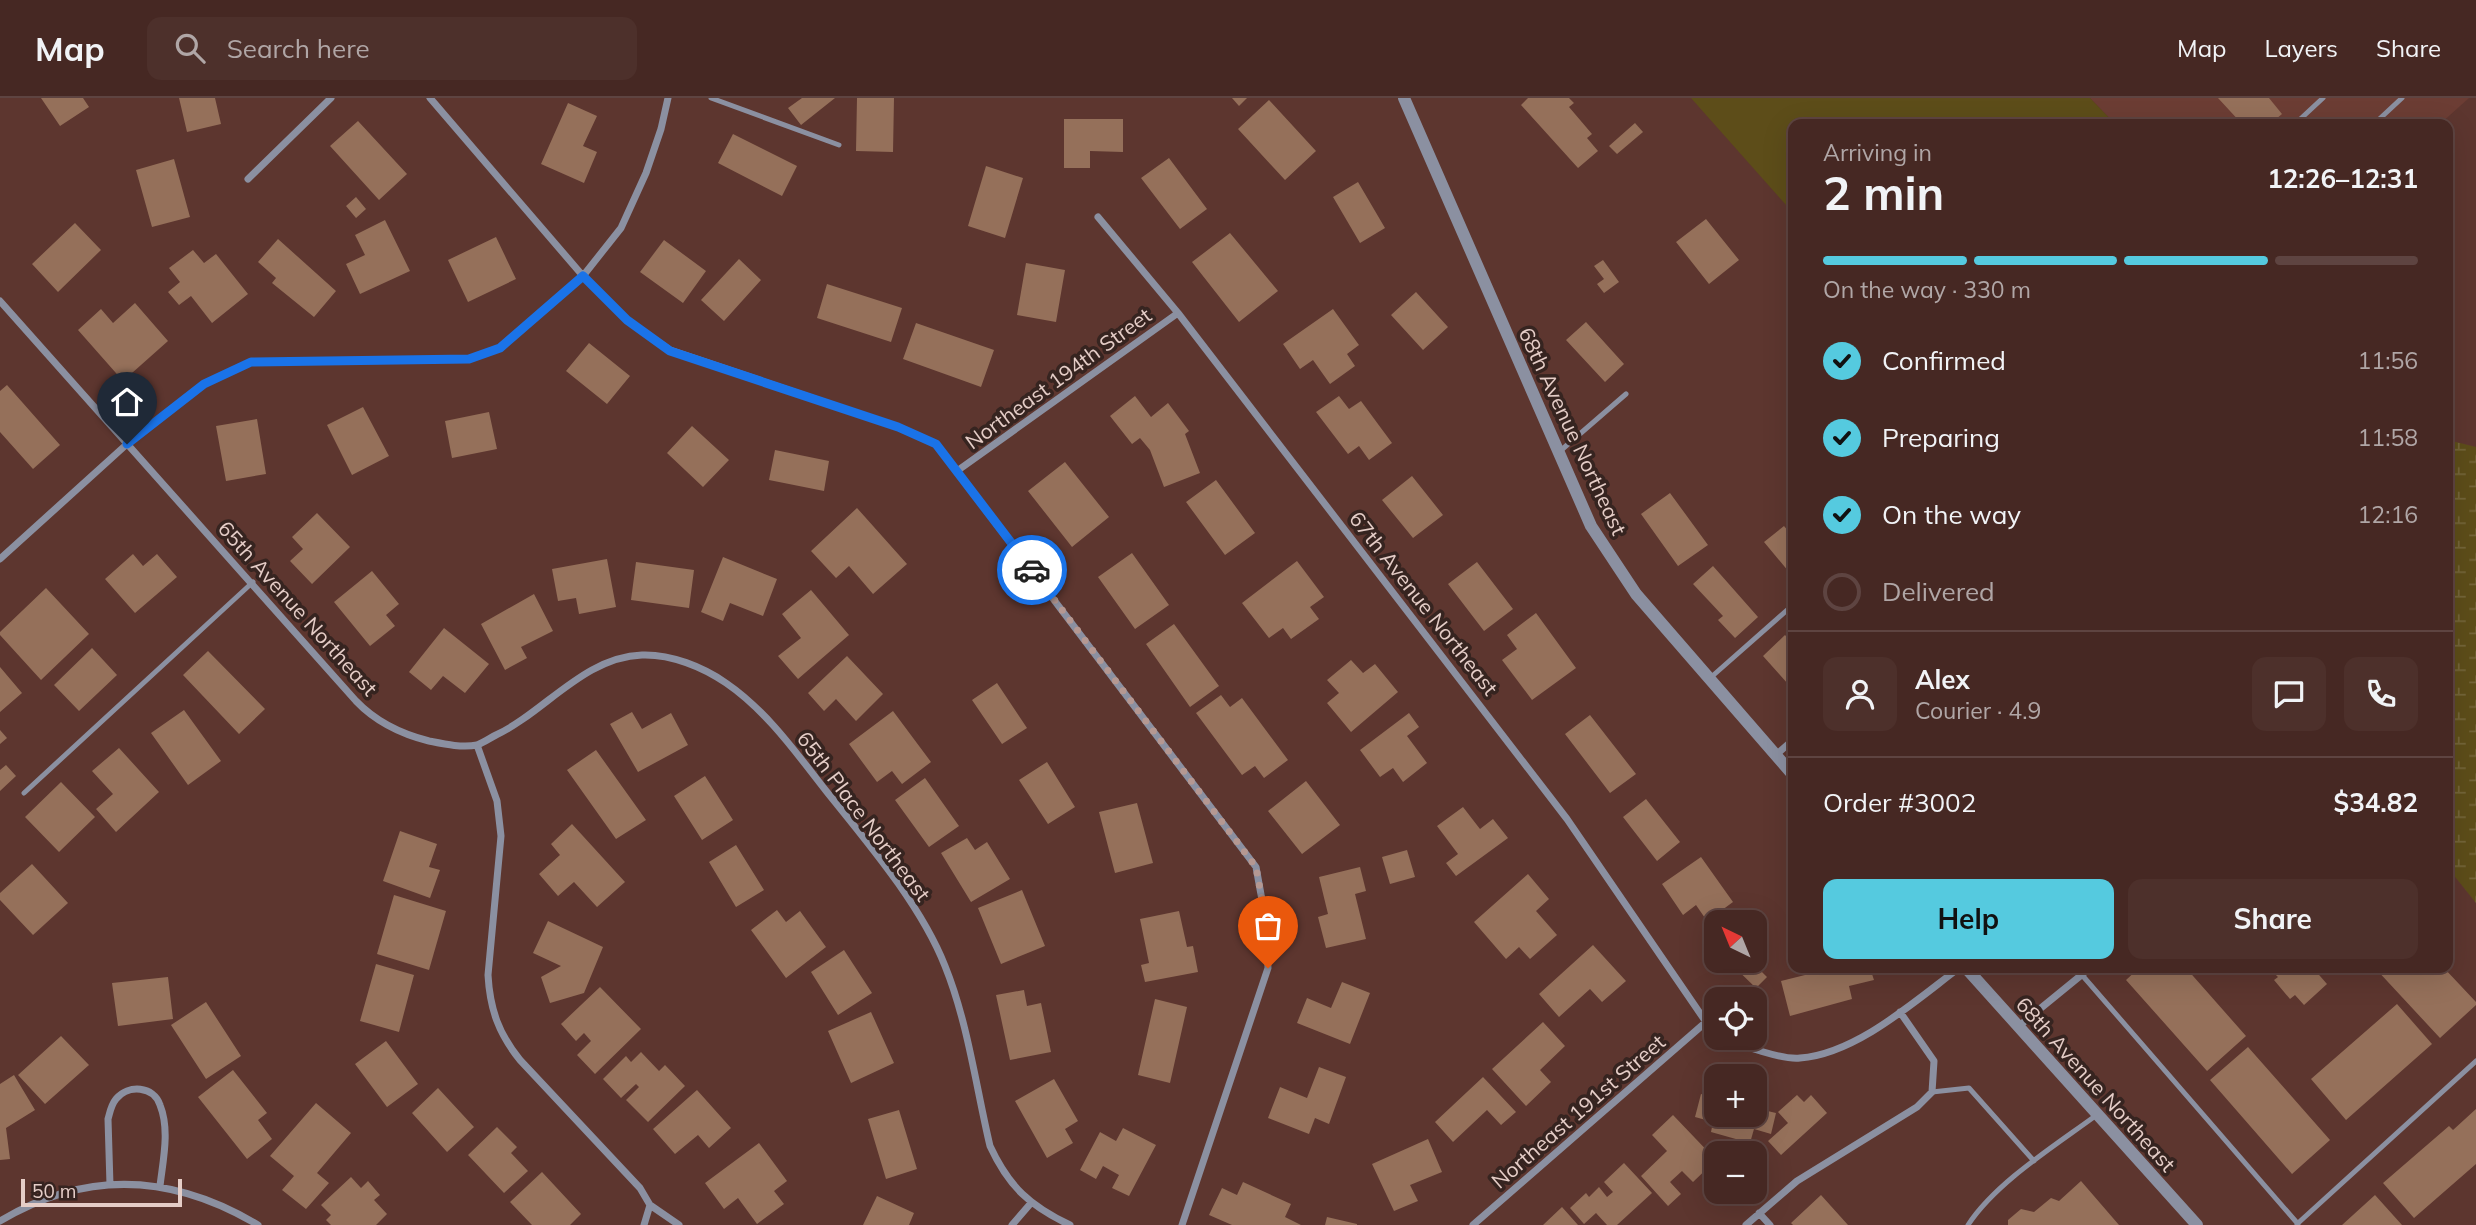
<!DOCTYPE html>
<meta charset="utf-8">
<style>
:root{--surface:#462823;--page:#4d302b;--text:#f1f3f6;--muted:#b0a6a6;--line:#5e4441;--accent:#55cadf}
body{margin:0;font-family:Mulish,sans-serif;background:var(--page);color:var(--text);height:100vh;display:flex;flex-direction:column;font-size:26px;white-space:nowrap}
*{box-sizing:border-box;margin:0}
p{font-size:23px;color:var(--muted)}
.icon{flex:none;width:38px;height:38px;fill:none;stroke:currentColor;stroke-width:2;stroke-linecap:round;stroke-linejoin:round}
.map{position:relative;flex:1;overflow:hidden}
.side{position:absolute;left:1788px;top:21px;width:665px;height:854px;display:flex;flex-direction:column;background:var(--surface);border-radius:14px;box-shadow:0 7px 28px #0002,0 0 0 2px var(--line)}
.side>*{flex:none}
.needle{width:46px;rotate:317deg}
.controls{position:absolute;left:1704px;top:812px;display:grid;gap:14px}
.controls a{display:grid;place-items:center;width:63px;height:63px;border-radius:14px;background:var(--surface);box-shadow:0 7px 28px #0002,0 0 0 2px var(--line);font-size:35px}
.scale{position:absolute;left:21px;bottom:18px;width:161px;box-sizing:border-box;padding-left:7px;border:4px solid #e5cdc7;border-top:0;font-size:19px;line-height:24px;white-space:nowrap;color:#e5cdc7;-webkit-text-stroke:5px #362420;paint-order:stroke}
.pin{position:absolute;display:grid;place-items:center;width:60px;height:60px;color:#fff;margin:-72px -30px;border-radius:50% 50% 50% 0;rotate:-45deg;box-shadow:0 0 7px #0007}
.pin .icon{rotate:45deg}
.courier{position:absolute;display:grid;place-items:center;width:70px;height:70px;margin:-35px;border:5px solid #1a73e8;border-radius:50%;background:#fff;color:#222;box-shadow:0 2px 9px #0007}
.headline em{font-style:normal;font-weight:700}
.headline div{display:flex;flex-direction:column-reverse}
.headline{display:flex;align-items:center;justify-content:space-between;height:119px;padding:0 35px}
h1{font-size:46px;font-weight:700;line-height:52px}
.bar{display:grid;grid-template-columns:repeat(4,1fr);gap:10px 7px;align-content:center;height:84px;padding:0 35px}
.bar i{height:9px;border-radius:5px;background:var(--line)}
.bar .current{background:var(--accent)}
.bar p{grid-column:span 4}
.line{display:flex;align-items:center;gap:18px;padding:0 35px;border-top:2px solid var(--line)}
.line div{flex:1}
.round{display:grid;place-items:center;flex:none;width:74px;height:74px;border-radius:14px;background:var(--page)}
ol{padding:0 35px;list-style:none}
li{display:flex;align-items:center;gap:21px;height:77px}
li p{margin-inline-start:auto}
li .icon{padding:7px;border-radius:50%;background:var(--accent);color:#111;stroke-width:4}
li:last-child{color:var(--muted)}
li i{width:38px;height:38px;border:4px solid var(--line);border-radius:50%}
.cta{display:flex;gap:14px;margin-top:auto;padding:14px 35px}
.cta a{flex:1;height:80px;border-radius:14px;background:var(--accent);color:#111;font-size:28px;font-weight:700;line-height:80px;text-align:center}
.cta a+a{background:var(--page);color:var(--text)}
header{display:flex;align-items:center;gap:42px;box-sizing:border-box;height:98px;padding:0 35px;background:var(--surface);border-bottom:2px solid var(--line)}
header strong{font-size:33px}
nav{display:flex;gap:38px;margin-inline-start:auto;font-size:24px}
.search{width:490px;height:63px;background:var(--page);display:flex;align-items:center;gap:18px;box-sizing:border-box;padding:0 24px;border-radius:14px;color:var(--muted);font-size:26px}
.map>svg:first-child{display:block}
</style>
<header>
<strong>Map</strong>
<div class="search"><svg class="icon" aria-label="search" viewBox="0 0 24 24"><circle cx="10" cy="10" r="6"/><path d="M15 15l6 6"/></svg>Search here</div>
<nav><a>Map</a><a>Layers</a><a>Share</a></nav>
</header>
<div class="map">
<svg width="2476" height="1127" viewBox="0 0 2476 1127">
<defs>
<pattern id="wetland-marsh" width="20" height="14" patternUnits="userSpaceOnUse" patternTransform="scale(1.75)"><rect width="20" height="14" fill="#5d4d19"/><path d="M1 5h8M5 5V1M11 12h8M15 12V8" fill="none" stroke="#746539"/></pattern>
</defs>
<rect width="100%" height="100%" fill="#5d362f"/>
<path fill="#6c3d34" d="M2090,0H2469L2440,26H2115Z"/>
<path fill="url(#wetland-marsh)" d="M2448,342L2476,349V805L2448,770Z"/>
<path fill="#5d4d19" d="M1691,0H2090L2115,26H1794V116Z"/>
<path fill="#95705a" d="M41,0H83L89,9L60,28Z
M179,0H215L221,26L187,34Z
M802,0H835L801,27L788,10Z
M857,0H894L893,54L856,53Z
M1232,0H1247L1239,8Z
M1528,0H1569L1574,5L1569,9L1592,36L1587,40L1598,53L1578,70L1521,7Z
M2218,0H2269L2282,16L2270,26H2242Z
M1269,2L1316,53L1285,82L1238,31Z
M568,5L597,18L583,48L597,54L584,85L541,66Z
M1064,21H1123V54L1090,53V70H1064Z
M358,23L407,76L379,102L330,48Z
M1635,25L1643,34L1617,56L1609,48Z
M733,36L797,68L782,98L718,65Z
M1169,60L1207,111L1180,131L1141,80Z
M174,61L190,119L152,129L136,72Z
M986,68L1023,80L1005,140L968,128Z
M1358,84L1385,130L1360,145L1333,99Z
M356,99L366,111L356,120L346,108Z
M1706,121L1739,162L1709,186L1676,144Z
M385,122L410,173L360,196L346,166L365,157L355,137Z
M75,125L101,152L58,194L32,166Z
M1230,135L1278,193L1239,224L1192,164Z
M496,139L516,181L468,204L448,162Z
M278,141L336,193L314,219L272,185L276,180L258,164Z
M664,142L706,173L683,205L640,174Z
M193,152L204,165L216,156L248,196L212,225L191,198L179,207L168,194L180,184L169,170Z
M739,161L761,182L724,223L701,202Z
M1603,162L1619,184L1604,195L1597,186L1604,181L1594,168Z
M1026,165L1065,172L1056,224L1017,217Z
M827,186L902,210L891,244L817,220Z
M1416,194L1448,229L1423,252L1391,217Z
M135,205L168,243L123,283L78,232L101,211L113,225Z
M1333,211L1359,247L1347,256L1355,268L1330,286L1313,262L1300,271L1283,246Z
M1586,224L1624,266L1605,284L1566,242Z
M916,225L994,252L981,289L903,261Z
M589,245L630,278L607,306L566,273Z
M7,287L60,347L33,371L0,334V293Z
M1135,298L1151,319L1168,305L1189,333L1185,336L1200,375L1164,389L1150,352L1140,340L1132,346L1110,318Z
M1339,298L1349,311L1361,303L1392,345L1369,362L1359,348L1348,356L1316,314Z
M363,309L389,358L352,377L327,327Z
M489,314L497,351L452,360L445,323Z
M257,321L266,376L226,383L216,328Z
M692,328L729,362L703,389L667,355Z
M775,352L829,363L824,393L769,382Z
M1065,364L1109,419L1072,449L1028,393Z
M1412,378L1443,417L1413,440L1382,402Z
M1216,382L1255,435L1225,457L1186,404Z
M1670,395L1708,447L1678,468L1641,416Z
M857,410L907,466L873,496L849,468L836,480L811,453Z
M317,415L350,449L312,486L290,463L303,451L292,439Z
M1784,428L1794,440V480L1764,444Z
M1132,455L1169,507L1135,531L1098,479Z
M133,456L143,468L157,456L177,479L135,515L105,481Z
M723,459L777,481L763,518L730,505L723,523L701,514Z
M607,461L616,509L579,516L576,500L558,503L552,471Z
M1297,463L1324,499L1310,509L1319,521L1291,541L1283,530L1269,540L1242,505Z
M636,464L694,472L689,510L631,502Z
M1477,464L1513,511L1484,533L1448,486Z
M1713,468L1758,519L1735,540L1718,522L1723,518L1693,486Z
M372,473L399,506L386,517L395,528L370,548L334,504Z
M46,490L89,536L41,582L0,537V534Z
M811,492L849,537L798,581L778,558L801,540L782,516Z
M534,496L553,533L521,549L527,560L505,572L481,526Z
M1536,515L1576,570L1532,602L1502,562L1517,551L1507,537Z
M1174,526L1219,588L1190,609L1146,546Z
M444,530L489,566L465,595L443,578L431,592L409,574Z
M1785,537L1794,547V580L1788,586L1763,558Z
M92,550L117,577L79,613L54,587Z
M208,553L265,611L239,636L183,577Z
M847,558L883,596L856,623L836,601L824,613L808,595Z
M1351,562L1363,575L1375,566L1398,594L1351,634L1327,605L1339,595L1327,582Z
M0,569L22,595L0,614Z
M997,585L1027,630L1002,646L972,602Z
M1221,597L1230,609L1242,600L1288,662L1264,680L1255,668L1242,677L1196,615Z
M184,612L221,663L188,687L151,635Z
M893,613L931,664L902,686L892,673L877,684L849,646Z
M632,614L642,631L671,615L688,647L638,674L610,626Z
M1409,615L1419,629L1407,638L1427,665L1403,684L1393,670L1380,679L1360,652Z
M1590,617L1636,676L1610,695L1565,636Z
M0,632L7,640L0,646Z
M119,650L159,694L116,734L96,711L113,696L92,673Z
M596,652L646,722L616,741L567,672Z
M1047,664L1075,709L1048,726L1019,682Z
M6,667L16,678L0,693V672Z
M705,678L733,722L702,742L674,698Z
M925,680L959,728L929,749L895,702Z
M1306,683L1340,727L1302,756L1268,713Z
M61,684L95,719L59,754L25,719Z
M1646,701L1680,744L1657,763L1623,719Z
M1137,705L1153,765L1115,775L1099,714Z
M1463,709L1480,731L1493,721L1508,740L1456,778L1446,765L1458,756L1437,728Z
M572,726L625,784L597,809L574,784L558,798L539,776L560,757L551,746Z
M400,733L437,746L429,769L440,772L430,800L383,783Z
M967,740L975,752L987,744L1010,781L971,804L941,755Z
M736,747L764,792L736,809L709,764Z
M1407,752L1415,779L1390,786L1382,759Z
M1701,759L1733,804L1707,823L1696,807L1683,817L1662,786Z
M32,766L68,805L33,837L0,802V795Z
M1360,769L1366,793L1355,796L1366,841L1326,850L1318,819L1328,816L1319,779Z
M1528,776L1549,801L1536,813L1557,837L1530,861L1519,849L1506,861L1474,824Z
M1022,792L1045,848L1001,866L978,810Z
M394,797L446,813L429,872L377,856Z
M777,812L786,824L800,813L826,849L786,880L751,832Z
M1179,813L1187,849L1193,848L1198,874L1145,884L1141,867L1149,865L1140,821Z
M1727,816L1735,824H1719Z
M548,823L603,849L584,895L550,905L541,879L561,868L533,855Z
M1717,827V852L1704,839Z
M1755,844L1766,854L1754,866L1767,879L1756,890L1728,863H1755Z
M1593,847L1626,883L1602,904L1590,891L1559,919L1539,896Z
M844,852L872,895L838,917L811,874Z
M376,866L414,877L399,934L360,923Z
M1803,870H1870L1874,882L1849,888L1852,901L1790,918L1781,883L1805,877Z
M2139,870H2186L2246,938L2207,973L2126,882Z
M2206,870H2221L2213,877Z
M2269,870H2313L2327,886L2304,907L2295,897L2290,901L2274,882L2278,879Z
M2375,870H2444L2476,904V907L2440,940Z
M168,879L173,921L118,928L112,885Z
M1342,884L1370,895L1350,946L1297,925L1307,900L1331,910Z
M600,889L641,931L595,976L577,957L591,943L584,935L576,943L561,926Z
M1024,892L1027,908L1041,905L1051,954L1010,962L996,897Z
M1155,901L1187,909L1170,985L1138,977Z
M206,904L241,958L206,981L171,927Z
M2397,906L2432,946L2346,1022L2311,981Z
M871,914L894,965L851,985L828,933Z
M1543,924L1565,948L1540,972L1551,984L1526,1008L1492,971Z
M61,938L89,967L45,1006L18,977Z
M386,943L418,986L387,1009L355,966Z
M2248,949L2330,1042L2292,1076L2210,982Z
M641,954L659,973L665,967L685,988L648,1024L626,1002L639,989L636,986L621,1000L603,981L626,958L631,964Z
M1319,969L1346,979L1329,1026L1315,1020L1309,1036L1268,1020L1280,989L1307,1000Z
M233,972L267,1015L258,1022L272,1041L247,1061L198,999Z
M14,977L35,1012L6,1030L10,1061L0,1062V986Z
M1483,979L1516,1014L1501,1027L1487,1012L1453,1044L1435,1024Z
M1054,981L1078,1023L1065,1031L1073,1045L1047,1060L1015,1003Z
M438,990L474,1029L447,1054L412,1015Z
M697,992L731,1030L709,1050L698,1037L675,1056L653,1031Z
M1701,996L1717,1000V1017H1755V1010L1776,1015L1771,1036L1754,1031L1750,1045L1711,1034L1713,1024L1695,1019Z
M1797,997L1804,1004L1811,997L1827,1015L1781,1057L1768,1043L1788,1025L1778,1014Z
M316,1005L351,1035L317,1075L329,1085L306,1111L282,1092L294,1078L270,1058Z
M2476,1011V1066L2414,1120L2383,1085L2449,1028L2453,1032Z
M899,1012L917,1071L886,1081L868,1021Z
M1673,1017L1716,1062L1693,1084L1682,1073L1670,1084L1681,1096L1668,1108L1641,1078L1667,1053L1652,1037Z
M497,1029L517,1049L511,1055L528,1073L504,1095L468,1057Z
M1123,1030L1156,1047L1129,1098L1112,1090L1119,1077L1103,1068L1096,1081L1080,1072L1100,1034L1116,1043Z
M1428,1041L1442,1074L1410,1087L1418,1103L1394,1113L1372,1066Z
M759,1045L787,1083L774,1093L784,1106L757,1126L738,1100L724,1111L705,1085Z
M1624,1065L1652,1095L1617,1127H1607L1596,1115L1584,1126L1570,1110L1586,1095L1589,1099L1599,1089L1607,1099L1613,1094L1604,1084Z
M542,1074L581,1116L570,1127H532L510,1104Z
M351,1079L361,1090L368,1083L380,1097L374,1102L387,1116L376,1127H331L326,1122L331,1117L321,1107Z
M2081,1083L2119,1127H2008V1122L2021,1111L2034,1114L2051,1100L2059,1103Z
M1243,1084L1291,1106L1285,1119L1301,1127H1232L1209,1117L1222,1090L1237,1097Z
M1821,1097L1848,1127H1793L1791,1125Z
M2375,1097L2402,1127H2342Z
M877,1098L914,1115L909,1127H863Z
M1562,1109L1578,1127H1543Z
M1327,1119L1357,1126V1127H1325Z"/>
<g fill="none" stroke-linecap="round" stroke-linejoin="round">
<path stroke="#8b90a1" stroke-width="5" d="M711,0L839,47
M2295,26L2323,0
M2374,26L2402,0
M1559,354L1626,296
M1709,581L1794,506
M24,695L253,484
M2082,877L2298,1126
M1932,994L1969,990L2034,1063
M2297,1126L2476,963
M1968,1127C1996,1084 2056,1047 2098,1016"/>
<path stroke="#8b90a1" stroke-width="7" d="M430,0L583,178L627,222L670,252L898,329L936,346L1256,769L1266,824L1268,870L1182,1127
M248,81L331,0
M1098,119L1178,215L1567,721L1706,924L1717,932
M0,203L356,603C376,624 401,636 429,643C444,646 462,650 477,647C483,645 490,640 496,637C545,614 584,559 642,557C671,556 703,569 726,585C767,613 797,656 827,694C868,745 921,807 945,868C968,925 976,989 990,1048C1009,1089 1030,1108 1070,1127
M957,373L1178,215
M0,461L127,346L204,286L251,264L469,261L500,250L583,178L621,130L646,75L661,31L668,0
M477,647L497,703L501,738L488,877C490,912 499,936 520,962L640,1090L650,1107L679,1127
M1776,657L1794,641
M2019,928L2090,870
M1727,940C1742,948 1783,962 1800,960C1856,956 1915,903 1959,870
M110,1087L108,1021C110,1014 111,1007 116,1001C128,986 154,988 160,1007C170,1032 163,1062 160,1088
M1759,1115L1770,1127
M0,1123C87,1071 173,1076 258,1127
M644,1127L650,1107
M1012,1127L1031,1105
M1473,1127L1706,924
M1746,1127L1797,1083L1917,1009L1932,994L1934,963L1900,914"/>
<path stroke="#8b90a1" stroke-width="12" d="M1404,0L1591,428L1636,496L1794,678
M1966,870L2197,1127"/>
</g>
<g fill="none" stroke-linecap="round" stroke-linejoin="round">
<path stroke="#b59892" stroke-width="7" stroke-dasharray="0 12.6" d="M1032,472L1256,769L1266,824L1268,870"/>
<path stroke="#1a73e8" stroke-width="9" d="M127,346L204,286L251,264L469,261L500,250L583,178L627,222L670,253L898,329L936,346L1032,472"/>
</g>
<g text-anchor="middle" dominant-baseline="central" stroke-width="7" stroke-linejoin="round" paint-order="stroke">
<g font-size="21" fill="#e5cdc7" stroke="#362420">
<text transform="translate(1058 280) rotate(-36)">Northeast 194th Street</text>
<text transform="translate(1573 333) rotate(65)">68th Avenue Northeast</text>
<text transform="translate(1424 505) rotate(52)">67th Avenue Northeast</text>
<text transform="translate(298 510) rotate(48)">65th Avenue Northeast</text>
<text transform="translate(864 718) rotate(53)">65th Place Northeast</text>
<text transform="translate(2096 986) rotate(48)">68th Avenue Northeast</text>
<text transform="translate(1578 1013) rotate(-41)">Northeast 191st Street</text>
</g>
</g>
</svg>
<div class="controls">
<a><svg class="needle" viewBox="-14 -14 28 28"><path d="M0-13l5 13h-10z" fill="#e53935"/><path d="M0 13l5-13h-10z" fill="#b0a6a6"/></svg></a>
<a><svg class="icon" aria-label="locate" viewBox="0 0 24 24"><circle cx="12" cy="12" r="6"/><path d="M12 2v4M12 18v4M2 12h4M18 12h4"/></svg></a>
<a>+</a>
<a>−</a>
</div>
<div class="scale">50 m</div>
<div class="pin" style="left:1268px;top:870px;background:#ea580c"><svg class="icon" aria-label="bag" viewBox="0 0 24 24"><path d="M5 8h14l-1 12H6zM9 8a3 3 0 0 1 6 0"/></svg></div>
<div class="pin" style="left:127px;top:346px;background:#1f2937"><svg class="icon" aria-label="home" viewBox="0 0 24 24"><path d="M3 11l9-7 9 7M6 9v11h12V9"/></svg></div>
<div class="courier" style="left:1032px;top:472px"><svg class="icon" aria-label="car" viewBox="0 0 24 24"><path d="M5 17H2v-5l4-1 3-4h7l3 4 3 1v5h-3M9 17h6M6 11h13"/><circle cx="7" cy="17" r="2"/><circle cx="17" cy="17" r="2"/></svg></div>
<section class="side">
<div class="headline"><div><h1>2 min</h1><p>Arriving in</p></div><em>12:26–12:31</em></div>
<div class="bar"><i class="current"></i><i class="current"></i><i class="current"></i><i></i><p>On the way · 330 m</p></div>
<ol>
<li><svg class="icon" aria-label="check" viewBox="0 0 24 24"><path d="M5 12l5 5 9-10"/></svg>Confirmed<p>11:56</p></li>
<li><svg class="icon" aria-label="check" viewBox="0 0 24 24"><path d="M5 12l5 5 9-10"/></svg>Preparing<p>11:58</p></li>
<li><svg class="icon" aria-label="check" viewBox="0 0 24 24"><path d="M5 12l5 5 9-10"/></svg>On the way<p>12:16</p></li>
<li><i></i>Delivered</li>
</ol>
<div class="line" style="height:126px"><a class="round"><svg class="icon" aria-label="person" viewBox="0 0 24 24"><circle cx="12" cy="8" r="4"/><path d="M4 21q1-7 8-7t8 7"/></svg></a><div><b>Alex</b><p>Courier · 4.9</p></div><a class="round"><svg class="icon" aria-label="chat" viewBox="0 0 24 24"><path d="M4 5h16v11H9l-5 4z"/></svg></a><a class="round"><svg class="icon" aria-label="phone" viewBox="0 0 24 24"><path d="M5 4h4l2 5-3 2q2 4 5 5l2-3 5 2v4C11 20 4 13 5 4z"/></svg></a></div>
<div class="line" style="height:91px"><div>Order #3002</div><b>$34.82</b></div>
<div class="cta"><a>Help</a><a>Share</a></div>
</section>
</div>
